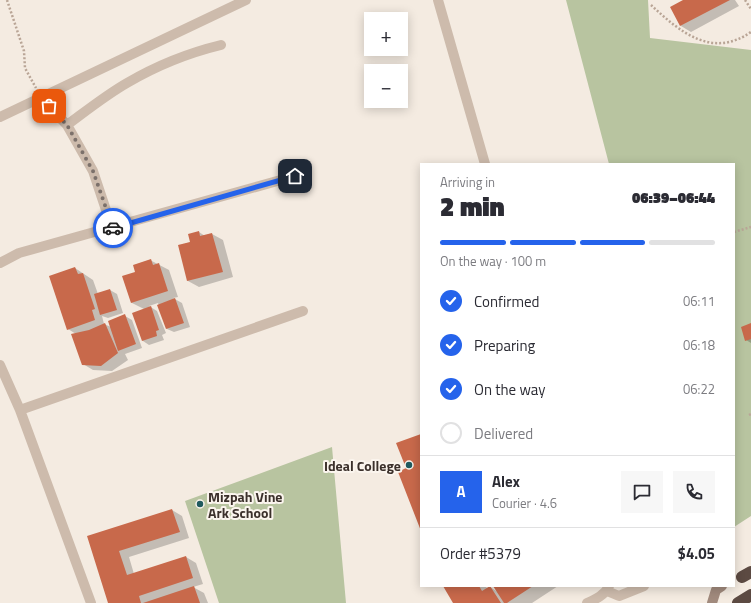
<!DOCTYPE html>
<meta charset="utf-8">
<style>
:root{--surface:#fff;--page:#f7f7f7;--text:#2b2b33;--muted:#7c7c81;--line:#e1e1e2;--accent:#2563eb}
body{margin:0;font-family:"Titillium Web",sans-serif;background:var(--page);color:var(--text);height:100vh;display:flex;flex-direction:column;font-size:15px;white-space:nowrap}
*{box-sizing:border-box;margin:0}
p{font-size:13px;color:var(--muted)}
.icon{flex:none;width:22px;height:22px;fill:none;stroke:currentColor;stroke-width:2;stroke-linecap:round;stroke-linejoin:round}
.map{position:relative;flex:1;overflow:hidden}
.drawer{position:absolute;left:420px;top:163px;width:315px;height:424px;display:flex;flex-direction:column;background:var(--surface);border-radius:0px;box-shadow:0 2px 10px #0003}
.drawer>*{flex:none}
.controls{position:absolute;left:364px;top:12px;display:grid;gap:8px}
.controls a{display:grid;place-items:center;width:44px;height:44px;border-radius:0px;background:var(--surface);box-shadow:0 2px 10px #0003;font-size:20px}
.pin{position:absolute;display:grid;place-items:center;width:34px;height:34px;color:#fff;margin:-17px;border-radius:8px;box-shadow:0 2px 6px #0006}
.courier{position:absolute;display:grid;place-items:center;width:40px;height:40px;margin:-20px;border:3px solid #2563eb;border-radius:50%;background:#fff;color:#222;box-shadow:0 1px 5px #0007}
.overview em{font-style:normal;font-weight:800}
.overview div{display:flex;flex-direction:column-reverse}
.overview{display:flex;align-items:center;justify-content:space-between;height:68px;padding:0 20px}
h1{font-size:26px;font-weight:800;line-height:30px}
.bar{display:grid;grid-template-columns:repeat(4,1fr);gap:6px 4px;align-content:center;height:48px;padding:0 20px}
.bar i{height:5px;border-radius:3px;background:var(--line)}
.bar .on{background:var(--accent)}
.bar p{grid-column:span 4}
.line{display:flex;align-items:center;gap:10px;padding:0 20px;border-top:1px solid var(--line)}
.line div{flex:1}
.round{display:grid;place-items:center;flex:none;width:42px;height:42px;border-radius:0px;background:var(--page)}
ol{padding:0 20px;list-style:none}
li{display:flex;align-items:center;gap:12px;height:44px}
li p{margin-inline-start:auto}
li .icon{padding:4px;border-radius:50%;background:var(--accent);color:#fff;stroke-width:4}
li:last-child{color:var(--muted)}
li i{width:22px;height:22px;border:2px solid var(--line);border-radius:50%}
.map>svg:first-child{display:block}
</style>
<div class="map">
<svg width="751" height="603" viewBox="0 0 751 603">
<rect width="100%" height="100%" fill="#f4ebe1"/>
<path fill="#b8c4a0" d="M566,0H648L650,38L751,50V516L734,527V164H609Z
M332,447L346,603H219L185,501Z"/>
<path fill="#0003" d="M685,0H735L739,6L691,32L681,26Z
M199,232L205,236L212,234L223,240L233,277L199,287L188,281L179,246L191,242Z
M150,260L169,270L178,297L173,298L182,303L190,327L174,332L167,329L158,303L149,306L157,311L166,333L162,335L164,340L149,345L143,341L144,309L132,303L136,272Z
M75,268L93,280L98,294L110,290L117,294L123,313L108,318L102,316L104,324L111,327L125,316L132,320L142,348L125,354L128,360L112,371L93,370L83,364L76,334L68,329Z
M751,324V343L746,340Z
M172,510L182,516L189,538L129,557L134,574L186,557L196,563L203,584L193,587L204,593L208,603H109L88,537Z
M444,586H486L487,589L490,587L498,592L494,586H558L532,603H454Z"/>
<path fill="#c8694b" d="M683,0H730L680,26L670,7Z
M199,231L200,236L212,233L223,272L187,281L178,245L190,242L188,234Z
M151,259L153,265L159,263L168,291L131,303L122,276L135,272L133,265Z
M75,267L78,274L83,273L95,309L92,310L95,320L67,330L49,276Z
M110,289L117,310L100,315L94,294Z
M175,298L184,323L166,329L157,305Z
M151,306L159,330L156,331L157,336L142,341L132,313Z
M125,314L136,344L118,351L108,321Z
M105,323L118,353L101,366L82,365L71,334L89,330Z
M751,323V339L745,341L741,327Z
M421,434V531L398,472L406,468L396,443Z
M172,509L180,532L119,551L127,575L186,556L193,578L139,596L141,603H108L87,536Z
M194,586L200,603H143Z
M443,586H479L482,591L490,586L501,603H453Z
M493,586H533L507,603H504Z"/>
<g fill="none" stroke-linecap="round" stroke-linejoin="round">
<path stroke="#b9a596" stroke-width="2.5" stroke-dasharray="2 2" stroke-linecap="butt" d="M7,0L24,51L25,68L36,88
M745,0L751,9
M651,5C680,32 712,59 751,32
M734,232L751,227
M749,415L751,414"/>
<path stroke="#cdbbac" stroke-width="10" d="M438,0L485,164
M40,97L67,125L93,171L112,228
M0,117L246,0
M67,125C86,111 106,95 127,83C156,66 188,53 221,45
M0,263L19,253L295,176
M0,365L20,410L91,603
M20,410L303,311
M607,591L619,596L644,586
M587,603C596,599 605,595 609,586"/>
<path stroke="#a18a7d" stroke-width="10" d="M712,603L716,590L722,586"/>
<path stroke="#5c4a42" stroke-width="12" d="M742,577L751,572
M738,603L751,595"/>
</g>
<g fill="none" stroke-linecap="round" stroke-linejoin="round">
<path stroke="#7c716b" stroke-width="4" stroke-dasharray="0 7.2" d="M49,106L67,125L93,171L113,228"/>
<path stroke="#2563eb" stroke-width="5" d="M113,228L295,176"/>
</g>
<g fill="#1f5a5e" stroke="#fbf5ee" stroke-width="1.5">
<circle cx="409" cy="465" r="4"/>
<circle cx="200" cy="504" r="4"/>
</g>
<g text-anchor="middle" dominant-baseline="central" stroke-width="4" stroke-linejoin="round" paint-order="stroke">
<g font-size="14" font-weight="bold" fill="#3b302b" stroke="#fbf5ee" text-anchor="end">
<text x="401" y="465">Ideal College</text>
<text x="208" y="496" text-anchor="start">Mizpah Vine<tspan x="208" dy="16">Ark School</tspan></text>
</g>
</g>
</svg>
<div class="controls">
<a>+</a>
<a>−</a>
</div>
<div class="pin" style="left:49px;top:106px;background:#ea580c"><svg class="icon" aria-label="bag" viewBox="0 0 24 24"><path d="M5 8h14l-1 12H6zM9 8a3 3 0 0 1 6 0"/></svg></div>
<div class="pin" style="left:295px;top:176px;background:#1f2937"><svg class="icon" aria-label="home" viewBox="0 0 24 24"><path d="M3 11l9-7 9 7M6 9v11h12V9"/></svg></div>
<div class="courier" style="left:113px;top:228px"><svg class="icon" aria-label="car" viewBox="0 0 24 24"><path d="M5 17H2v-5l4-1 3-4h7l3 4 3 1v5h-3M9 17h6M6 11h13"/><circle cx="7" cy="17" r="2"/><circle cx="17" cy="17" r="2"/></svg></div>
<section class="drawer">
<div class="overview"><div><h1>2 min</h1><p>Arriving in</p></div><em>06:39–06:44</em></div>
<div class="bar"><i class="on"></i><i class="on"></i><i class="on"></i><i></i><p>On the way · 100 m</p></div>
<ol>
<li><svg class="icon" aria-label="check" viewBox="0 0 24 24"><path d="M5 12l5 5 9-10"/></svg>Confirmed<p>06:11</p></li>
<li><svg class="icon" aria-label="check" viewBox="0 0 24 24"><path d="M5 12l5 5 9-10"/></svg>Preparing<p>06:18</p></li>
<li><svg class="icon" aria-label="check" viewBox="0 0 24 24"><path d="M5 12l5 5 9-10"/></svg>On the way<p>06:22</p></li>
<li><i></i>Delivered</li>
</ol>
<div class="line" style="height:72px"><b class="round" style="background:var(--accent);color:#fff">A</b><div><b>Alex</b><p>Courier · 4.6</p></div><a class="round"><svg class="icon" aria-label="chat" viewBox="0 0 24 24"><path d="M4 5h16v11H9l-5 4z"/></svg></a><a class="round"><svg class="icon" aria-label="phone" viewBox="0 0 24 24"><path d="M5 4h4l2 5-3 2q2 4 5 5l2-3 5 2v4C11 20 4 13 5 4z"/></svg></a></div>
<div class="line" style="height:52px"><div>Order #5379</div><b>$4.05</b></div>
</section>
</div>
